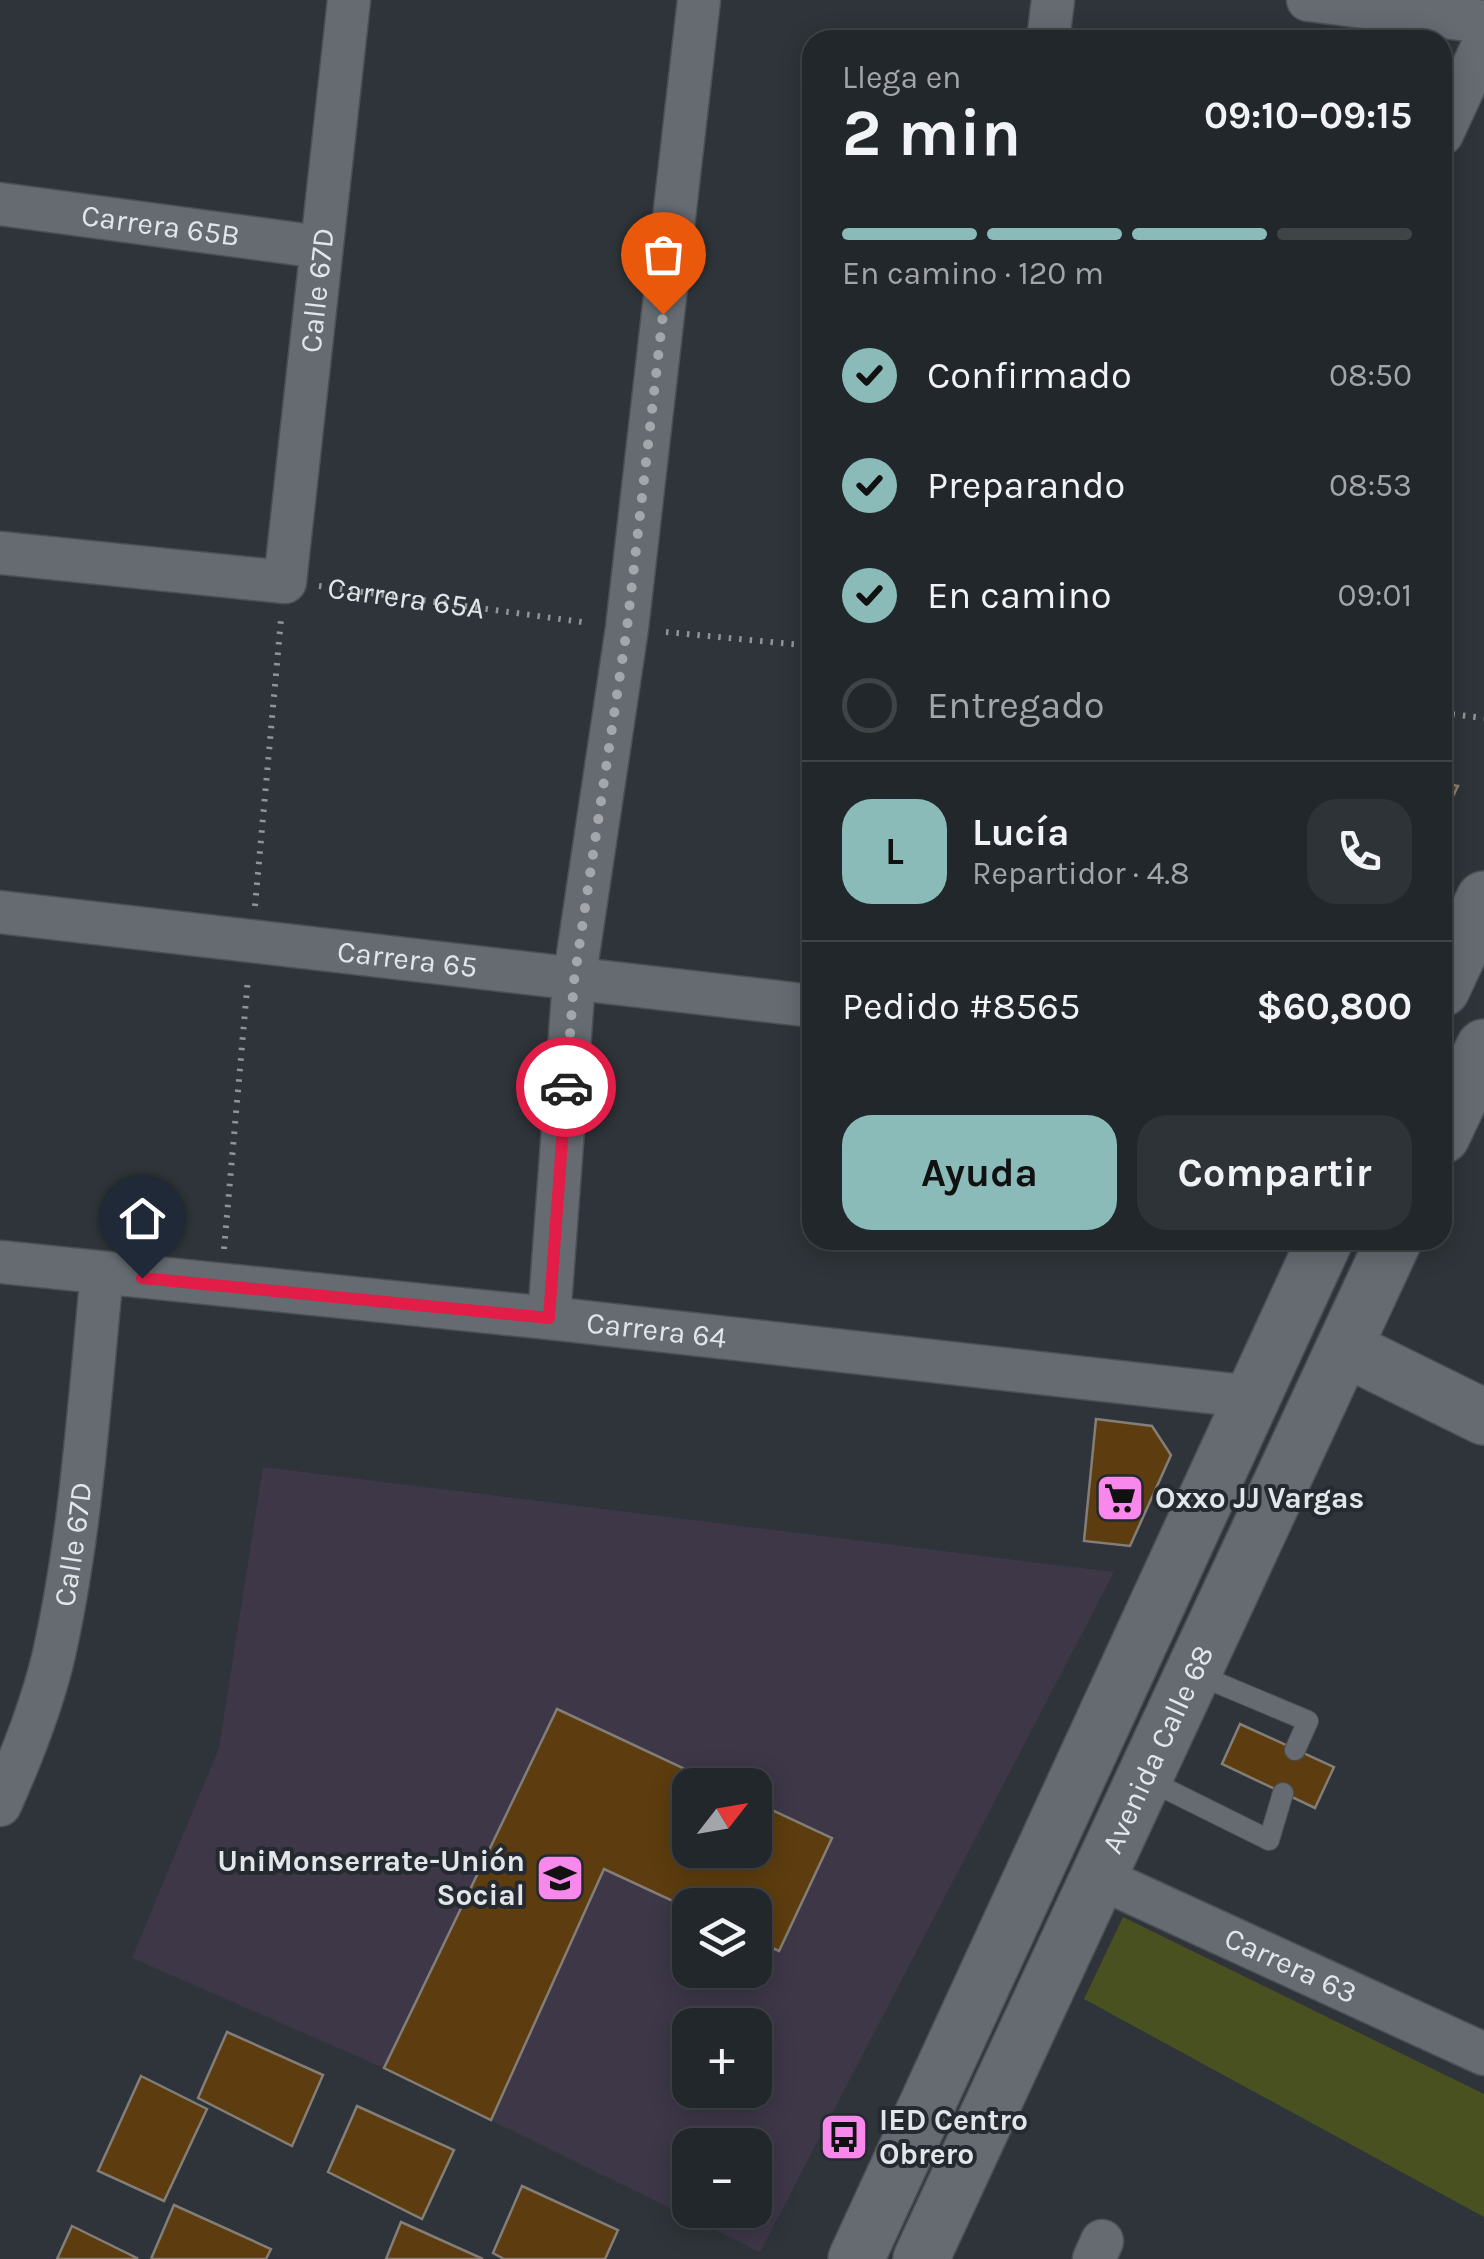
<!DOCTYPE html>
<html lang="es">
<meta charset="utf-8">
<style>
:root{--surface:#22272b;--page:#2e3337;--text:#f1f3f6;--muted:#a2a5a9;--line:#3f4447;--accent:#8bbbb9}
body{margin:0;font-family:Karla,sans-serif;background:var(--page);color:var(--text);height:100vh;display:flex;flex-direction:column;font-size:38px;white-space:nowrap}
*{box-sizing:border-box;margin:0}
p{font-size:32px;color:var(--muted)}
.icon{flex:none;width:55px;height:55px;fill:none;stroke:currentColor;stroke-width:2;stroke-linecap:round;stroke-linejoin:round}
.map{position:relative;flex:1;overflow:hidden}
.drawer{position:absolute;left:802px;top:30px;width:650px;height:1220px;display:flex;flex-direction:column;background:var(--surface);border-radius:30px;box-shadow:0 5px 25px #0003,0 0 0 2px var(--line)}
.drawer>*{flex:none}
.needle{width:65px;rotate:59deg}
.tools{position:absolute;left:672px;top:1768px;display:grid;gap:20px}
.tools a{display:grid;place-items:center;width:100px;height:100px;border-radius:20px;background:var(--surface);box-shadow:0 5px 25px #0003,0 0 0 2px var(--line);font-size:50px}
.pin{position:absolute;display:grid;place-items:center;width:85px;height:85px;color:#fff;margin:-102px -42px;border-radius:50% 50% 50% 0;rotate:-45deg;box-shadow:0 0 10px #0007}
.pin .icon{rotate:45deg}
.courier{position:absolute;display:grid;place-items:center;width:100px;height:100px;margin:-50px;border:8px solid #e11d48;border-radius:50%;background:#fff;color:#222;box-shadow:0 2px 12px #0007}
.headline em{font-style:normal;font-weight:700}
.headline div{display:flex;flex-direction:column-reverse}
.headline{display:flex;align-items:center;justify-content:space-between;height:170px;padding:0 40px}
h1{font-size:65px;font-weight:700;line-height:75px}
.bar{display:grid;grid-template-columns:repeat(4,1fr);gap:15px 10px;align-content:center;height:120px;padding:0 40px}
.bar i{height:12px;border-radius:8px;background:var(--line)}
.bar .on{background:var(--accent)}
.bar p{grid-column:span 4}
.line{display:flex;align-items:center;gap:25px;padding:0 40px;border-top:2px solid var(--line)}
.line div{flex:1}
.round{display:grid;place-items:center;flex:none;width:105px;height:105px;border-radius:30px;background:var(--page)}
ol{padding:0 40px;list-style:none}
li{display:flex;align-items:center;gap:30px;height:110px}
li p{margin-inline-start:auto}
li .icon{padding:10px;border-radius:50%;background:var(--accent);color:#111;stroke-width:4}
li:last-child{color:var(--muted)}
li i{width:55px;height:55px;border:5px solid var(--line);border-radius:50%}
.button{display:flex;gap:20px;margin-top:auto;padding:20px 40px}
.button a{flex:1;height:115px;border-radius:30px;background:var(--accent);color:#111;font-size:40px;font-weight:700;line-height:115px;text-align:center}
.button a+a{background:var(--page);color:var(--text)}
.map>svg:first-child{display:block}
</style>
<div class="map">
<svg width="1484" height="2259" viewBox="0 0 1484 2259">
<rect width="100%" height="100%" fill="#2e3439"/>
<path fill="#3d3748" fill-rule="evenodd" d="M263,1467L1114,1572L760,2252L384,2068L132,1958L219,1748ZM690,1785H755V1850H690ZM690,1905H755V1970H690ZM690,2025H755V2090H690ZM690,2145H755V2210H690Z"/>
<path fill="#4a5121" d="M1123,1917L1484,2094V2217L1084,1999Z"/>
<path fill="#5d3d0f" stroke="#837e77" stroke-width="2.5" d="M1442,783L1458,786L1442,819Z
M1096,1419L1152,1426L1171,1455L1130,1546L1084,1541Z
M557,1709L719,1785H690V1850H755V1802L832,1838L779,1951L755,1940V1905H690V1909L604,1869L491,2120L384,2068Z
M1240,1724L1334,1767L1315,1808L1222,1764Z
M227,2032L323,2075L292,2146L198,2098Z
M141,2076L207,2109L164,2201L98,2171Z
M357,2106L454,2150L422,2219L328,2172Z
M522,2186L618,2230L605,2259H504L493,2253Z
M174,2205L271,2249L266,2259H151Z
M401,2222L483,2259H386Z
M72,2226L137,2258L136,2259H57Z"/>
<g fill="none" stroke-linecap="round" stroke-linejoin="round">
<g stroke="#4b5054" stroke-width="22">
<path id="lane" d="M1196,1674L1308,1721L1295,1750
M1146,1779L1269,1840L1283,1793"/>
</g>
<g stroke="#4b5054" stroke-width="45">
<g id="street">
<path d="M1308,0L1484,22"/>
<path d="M1048,40L1053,0"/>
<path d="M1442,134L1484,43"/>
<path id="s2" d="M0,204L320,247"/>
<path id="s3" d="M0,553L285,582L349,0"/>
<path id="s4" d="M0,912L812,1006"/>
<path id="s5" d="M0,1262L549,1318L1253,1397"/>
<path d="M549,1318L574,981L627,628L699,0"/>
<path id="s6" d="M0,1805C22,1756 42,1706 54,1654C82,1529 89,1400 102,1274"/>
<path id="s7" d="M1098,1877L1484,2054"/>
<path d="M1094,2259L1102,2241"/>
</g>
</g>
<g stroke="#4b5054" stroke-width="58">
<g id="secondary">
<path d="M1442,989L1484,899"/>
<path d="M1442,1136L1484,1047"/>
<path d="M1344,1348L1484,1417"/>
<path d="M856,2259L1325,1240"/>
<path id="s8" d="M921,2259L1394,1240"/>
</g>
</g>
<g stroke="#909499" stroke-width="6" stroke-dasharray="2.5 8" stroke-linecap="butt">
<path id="s1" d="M319,586L589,623"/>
<path d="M666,632L812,646"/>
<path d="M1442,713L1484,718"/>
<path d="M255,906L281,619"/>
<path d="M224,1249L248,978"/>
</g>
<use href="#lane" stroke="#656b71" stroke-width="20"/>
<use href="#street" stroke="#656b71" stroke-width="42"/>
<use href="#secondary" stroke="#656b71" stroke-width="55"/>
</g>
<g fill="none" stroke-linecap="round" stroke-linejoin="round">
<path stroke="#a3a7ab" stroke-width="10" stroke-dasharray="0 18" d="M566,1087L574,981L627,628L663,314"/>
<path stroke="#e11d48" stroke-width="12" d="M142,1278L549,1318L566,1087"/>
</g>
<defs>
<g id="supermarket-square" transform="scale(2.5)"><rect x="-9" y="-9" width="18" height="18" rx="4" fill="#f888eb" stroke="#242a2f"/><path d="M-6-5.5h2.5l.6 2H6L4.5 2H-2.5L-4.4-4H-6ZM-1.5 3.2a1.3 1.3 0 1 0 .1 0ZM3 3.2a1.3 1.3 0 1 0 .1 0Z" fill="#111"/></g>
<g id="university-square" transform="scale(2.5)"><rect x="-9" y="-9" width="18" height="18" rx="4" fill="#f888eb" stroke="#242a2f"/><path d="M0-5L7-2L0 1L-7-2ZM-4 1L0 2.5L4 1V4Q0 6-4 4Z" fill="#111"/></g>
<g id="bus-square" transform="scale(2.5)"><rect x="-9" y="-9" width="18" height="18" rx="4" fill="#f888eb" stroke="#242a2f"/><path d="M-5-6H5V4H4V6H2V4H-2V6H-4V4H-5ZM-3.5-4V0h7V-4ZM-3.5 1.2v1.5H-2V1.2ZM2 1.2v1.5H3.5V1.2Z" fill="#111"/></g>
</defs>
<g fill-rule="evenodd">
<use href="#supermarket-square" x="1120" y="1498"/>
<use href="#university-square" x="560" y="1878"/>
<use href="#bus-square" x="844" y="2137"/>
</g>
<g text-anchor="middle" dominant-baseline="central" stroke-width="8" stroke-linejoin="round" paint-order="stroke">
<g font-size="30" fill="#e2e5e9" stroke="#242a2f">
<text stroke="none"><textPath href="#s2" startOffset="162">Carrera 65B</textPath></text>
<text stroke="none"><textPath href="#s3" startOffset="580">Calle 67D</textPath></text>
<text stroke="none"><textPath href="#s1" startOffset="88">Carrera 65A</textPath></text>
<text stroke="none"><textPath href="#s4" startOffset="410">Carrera 65</textPath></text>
<text stroke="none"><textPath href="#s5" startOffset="660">Carrera 64</textPath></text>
<text stroke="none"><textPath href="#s6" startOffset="272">Calle 67D</textPath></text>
<text stroke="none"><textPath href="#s8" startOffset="562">Avenida Calle 68</textPath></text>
<text stroke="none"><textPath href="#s7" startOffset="212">Carrera 63</textPath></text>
</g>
<g font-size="30" font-weight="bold" fill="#e2e5e9" stroke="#242a2f" text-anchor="start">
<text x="1155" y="1498">Oxxo JJ Vargas</text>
<text x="525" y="1861" text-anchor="end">UniMonserrate-Unión<tspan x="525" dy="34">Social</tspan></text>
<text x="879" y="2120">IED Centro<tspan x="879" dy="34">Obrero</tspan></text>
</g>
</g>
</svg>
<div class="tools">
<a><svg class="needle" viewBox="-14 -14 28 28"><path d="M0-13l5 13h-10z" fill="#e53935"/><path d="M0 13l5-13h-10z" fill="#a2a5a9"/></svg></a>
<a><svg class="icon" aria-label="layers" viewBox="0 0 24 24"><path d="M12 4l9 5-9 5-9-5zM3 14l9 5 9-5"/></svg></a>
<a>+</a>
<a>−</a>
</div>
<div class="pin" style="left:663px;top:314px;background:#ea580c"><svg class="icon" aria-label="bag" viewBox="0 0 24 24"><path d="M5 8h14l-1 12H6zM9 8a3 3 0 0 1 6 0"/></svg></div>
<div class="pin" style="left:142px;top:1278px;background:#1f2937"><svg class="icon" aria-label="home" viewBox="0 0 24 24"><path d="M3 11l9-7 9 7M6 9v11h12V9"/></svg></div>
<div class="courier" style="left:566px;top:1087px"><svg class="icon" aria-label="car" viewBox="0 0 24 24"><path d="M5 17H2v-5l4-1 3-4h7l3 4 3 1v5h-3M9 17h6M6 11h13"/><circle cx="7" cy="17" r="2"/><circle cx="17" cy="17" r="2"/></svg></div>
<section class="drawer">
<div class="headline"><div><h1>2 min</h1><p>Llega en</p></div><em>09:10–09:15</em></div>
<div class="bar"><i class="on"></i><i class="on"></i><i class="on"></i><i></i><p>En camino · 120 m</p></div>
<ol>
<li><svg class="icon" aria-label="check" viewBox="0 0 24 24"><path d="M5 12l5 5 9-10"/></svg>Confirmado<p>08:50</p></li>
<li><svg class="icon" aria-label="check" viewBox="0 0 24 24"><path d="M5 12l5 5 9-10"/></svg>Preparando<p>08:53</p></li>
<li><svg class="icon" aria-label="check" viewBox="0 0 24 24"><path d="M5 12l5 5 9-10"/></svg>En camino<p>09:01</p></li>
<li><i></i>Entregado</li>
</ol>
<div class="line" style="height:180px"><b class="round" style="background:var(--accent);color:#111">L</b><div><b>Lucía</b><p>Repartidor · 4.8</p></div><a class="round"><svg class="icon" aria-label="phone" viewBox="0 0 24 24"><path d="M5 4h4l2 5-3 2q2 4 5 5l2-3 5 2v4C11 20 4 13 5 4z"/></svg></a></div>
<div class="line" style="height:130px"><div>Pedido #8565</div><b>$60,800</b></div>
<div class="button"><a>Ayuda</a><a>Compartir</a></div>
</section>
</div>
